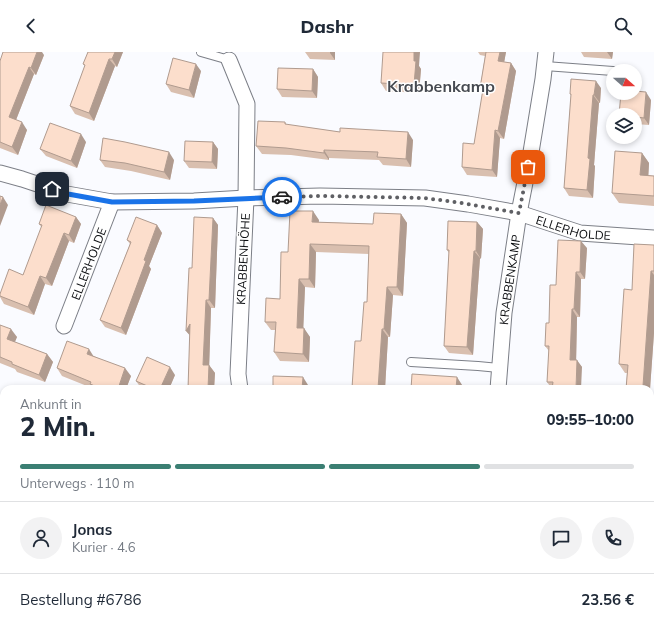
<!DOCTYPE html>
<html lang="de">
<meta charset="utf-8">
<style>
:root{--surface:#fff;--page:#f2f2f3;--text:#1f2937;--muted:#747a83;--line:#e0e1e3;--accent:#3b7f73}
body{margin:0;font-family:Mulish,sans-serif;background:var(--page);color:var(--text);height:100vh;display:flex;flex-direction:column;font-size:15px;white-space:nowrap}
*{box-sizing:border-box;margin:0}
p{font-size:13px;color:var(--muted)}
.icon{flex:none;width:22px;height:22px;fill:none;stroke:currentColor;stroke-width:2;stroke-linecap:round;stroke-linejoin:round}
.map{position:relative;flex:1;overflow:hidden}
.panel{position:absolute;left:0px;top:333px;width:654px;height:248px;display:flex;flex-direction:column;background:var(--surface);border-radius:12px 12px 0 0;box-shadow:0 2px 6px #0003}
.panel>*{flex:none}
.needle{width:26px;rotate:111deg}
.tools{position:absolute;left:606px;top:12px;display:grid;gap:8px}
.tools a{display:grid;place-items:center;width:36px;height:36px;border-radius:50%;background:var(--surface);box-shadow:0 2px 6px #0003;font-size:20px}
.pin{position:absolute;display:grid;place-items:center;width:34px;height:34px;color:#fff;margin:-17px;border-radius:8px;box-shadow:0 2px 6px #0006}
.courier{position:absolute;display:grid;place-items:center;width:40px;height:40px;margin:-20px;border:3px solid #1a73e8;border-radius:50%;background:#fff;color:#222;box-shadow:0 1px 5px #0007}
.overview em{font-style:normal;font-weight:800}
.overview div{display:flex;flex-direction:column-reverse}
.overview{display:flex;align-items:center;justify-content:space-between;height:68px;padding:0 20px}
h1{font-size:26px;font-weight:800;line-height:30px}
.bar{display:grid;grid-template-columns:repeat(4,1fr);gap:6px 4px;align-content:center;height:48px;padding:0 20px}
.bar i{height:5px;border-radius:3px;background:var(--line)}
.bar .selected{background:var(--accent)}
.bar p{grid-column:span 4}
.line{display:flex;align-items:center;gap:10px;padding:0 20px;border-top:1px solid var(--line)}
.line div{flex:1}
.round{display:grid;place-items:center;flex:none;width:42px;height:42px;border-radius:21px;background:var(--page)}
header{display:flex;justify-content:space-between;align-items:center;height:52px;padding:0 20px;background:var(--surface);font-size:18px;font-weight:800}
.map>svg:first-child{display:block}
</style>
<header><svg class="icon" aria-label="back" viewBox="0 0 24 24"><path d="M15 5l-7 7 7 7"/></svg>Dashr<svg class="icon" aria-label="search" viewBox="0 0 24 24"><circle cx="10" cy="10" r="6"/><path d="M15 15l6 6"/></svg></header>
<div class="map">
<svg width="654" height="581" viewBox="0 0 654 581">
<rect width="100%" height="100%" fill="#fafbff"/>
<path fill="#a5e2ad" d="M0,354L4,356V577H251L253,581H0Z"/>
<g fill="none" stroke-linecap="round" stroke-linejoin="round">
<g stroke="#7c7f87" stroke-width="10">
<path id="service" d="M201,0L229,8
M545,14L613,19
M411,310L478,314L499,316"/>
</g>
<g stroke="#7c7f87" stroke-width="17">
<g id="minor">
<path d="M229,8L247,52L246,146L238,322L240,337"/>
<path id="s1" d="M0,121L22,127L67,142L112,150L194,149L246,146L320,144L425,146L468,152L519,161L580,181L654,186"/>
<path id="s2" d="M64,274L112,150"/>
<path id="s3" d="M498,337L504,261L519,161L531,100L543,27L546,0"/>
<path d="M550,577L552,581"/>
</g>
</g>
<path stroke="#999b9e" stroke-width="2.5" stroke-dasharray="3 2" stroke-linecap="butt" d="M650,504L654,505
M0,530L4,534
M47,577L51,581
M120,581L122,577"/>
<use href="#service" stroke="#fff" stroke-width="8"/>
<use href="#minor" stroke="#fff" stroke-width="15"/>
</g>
<path fill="#d9bfaf" d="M88,0H123L117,15L115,14L94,69L75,62L70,54L85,14L83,12Z
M305,0H335V8L310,7Z
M478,0H506L504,10L511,11L516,19L504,87L500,86L497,125L467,123L462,115L474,92L483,40L480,36L485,4L480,3Z
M581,0H613L612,7L584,5Z
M44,3L36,23L34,22L16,68L27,78L18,103L0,96V9Z
M419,14L421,17L419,41L386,39L381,31Z
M313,17L318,25L317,46L282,45L277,37Z
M201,19L194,46L171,40L166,32Z
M601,36L600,51H599L594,113L595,114L593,146L569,144L564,136L571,43L570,42Z
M651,48L649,73L635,72V63Z
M285,70L287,73L340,80L413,88L411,115L383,113L379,108L329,106V108L291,103L262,102L256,94Z
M86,90L77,116L46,104L40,97Z
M213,90L218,97L217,117L189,116L184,109Z
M642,101L649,111L648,123L654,124V154L619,151L612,141Z
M100,108H174L170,128L131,119L105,115Z
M401,162L407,171L403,244L393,243L390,285H388L385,337H333L352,336L361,289L367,250L369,202L316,200L315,236L305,235L303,276L310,285L309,310L280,309L274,300L275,278H271L265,270L280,247L288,200L319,168L318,170L373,172Z
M76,165L81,172L74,191L69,189L52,234L45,232L34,263L4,252L0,245V242L23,223L42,176L39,172Z
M213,166L218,173L215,256H211L209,313L215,321L214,337H188L190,283L186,279L192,216Z
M477,170L483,177L481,207L480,206L473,303L449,301L444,294L449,201L447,198Z
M157,173L162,181L149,214L151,217L126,283L105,275L100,268L130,192L127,188Z
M654,193V281L650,337H626L627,321H625L619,312L632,238Z
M587,196L585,227H581L580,265H577L576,308L582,315L552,337L547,330L549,299L545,294L556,233Z
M0,273L17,285L14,290L47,302L53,310L45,330L17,320L15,317L0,311Z
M94,304L131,324L126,337H93L92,336L62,324L57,316Z
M175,323L169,337H143L141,336L136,329Z"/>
<path fill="#b09b8f" d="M37,0H42L44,3L36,23L31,16Z
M115,0H123L117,15L112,7Z
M330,0H335V8L330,1Z
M414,0H420L419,14L421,17L419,41L414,33Z
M500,0H506L503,17L498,9Z
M607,0H613L612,7Z
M109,7L115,14L94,69L89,61Z
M511,11L516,19L504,87L498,79Z
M196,12L201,19L194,46L189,38Z
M29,15L34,22L14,73L9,65Z
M313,17L318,25L317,46L312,39Z
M596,29L601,36L600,51L594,43Z
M646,40L651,48L649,73L644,66Z
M593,43L599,51L594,113L595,114L593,146L587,138L588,106Z
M22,70L27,78L18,103L12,95Z
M495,78L500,86L497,125L492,118Z
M408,80L413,88L411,115L406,107Z
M81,82L86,90L77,116L71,109Z
M213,90L218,97L217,117L212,110Z
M324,98L329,106V108L324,101Z
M169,100L174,108L170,128L164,120Z
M642,101L649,111L648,133L640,123Z
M3,145L8,153L0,174V153Z
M313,159L319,168L318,178L312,170Z
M401,162L407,171L403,244L397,235Z
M76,165L81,172L74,191L69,183Z
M213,166L218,173L215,256L209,248Z
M477,170L483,177L481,207L476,199Z
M157,173L162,181L149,214L151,217L126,283L121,276L144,208Z
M64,181L69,189L52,234L46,226Z
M581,189L587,196L585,227L580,220Z
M310,192L316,200L315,236L309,227Z
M474,199L480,206L473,303L467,295Z
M651,219L654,223V281L650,337H645L643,334Z
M576,220L581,227L580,265L574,257Z
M40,224L45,232L34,263L28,255Z
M299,227L305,235L303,285L297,276Z
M387,235L393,243L390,285L384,277Z
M206,248L211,256L209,321L203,313Z
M572,257L577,265L576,315L570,308Z
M190,272L192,286L186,279Z
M304,276L310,285L309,310L303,302Z
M11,277L17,285L13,295L7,287Z
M382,277L388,285L385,337H378Z
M89,297L94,305L87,302Z
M47,302L53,310L45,330L39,323Z
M577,308L582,315L581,337H576Z
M209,313L215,321L214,337H208Z
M170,315L175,323L169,337H160Z
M125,316L131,324L126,337H118Z
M303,325L308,333V337H302Z
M457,325L464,336V337H456Z
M650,339L653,343L650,375Z
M652,376L654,379V430L650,474V394Z
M370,577H374L375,581H371Z
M455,577H459L460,581H456Z
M515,577H518L519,581H516Z
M641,577H644L645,581H642Z"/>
<path fill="#fcdecc" stroke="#b09b8f" d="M3,0H37L31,16L29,15L9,65L22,70L12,95L0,90V9Z
M88,0H115L112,7H109L89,61L70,54L85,13L83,12Z
M383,0H414V9H416L414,33L381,31Z
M486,0H500L498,9L511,11L498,79L495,78L492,118L462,115L463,91L474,92L483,37L480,36Z
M173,6L196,12L189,38L166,32Z
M278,16L313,17L312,39L277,37Z
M571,27L596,29L594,43H593L588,106L590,107L587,138L564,136L571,42H570Z
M635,39L646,40L644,66L635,65V63H619L621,41H635Z
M258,69L285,70V72L340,80V76L408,80L406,107L377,105L378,100L324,98V101L286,96L256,94Z
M50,71L81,82L71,109L40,97Z
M103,86L125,90L169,100L164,120L125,111L100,108Z
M185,89L213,90L212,110L184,109Z
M615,99L642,101L640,123L654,124V144L612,141Z
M0,144L3,145L0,153Z
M46,153L76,165L69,183L64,181L46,226L40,224L28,255L0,244V242L9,217L23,223L42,173L39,172Z
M290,159H313L312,170L373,172L374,161L401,162L397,235H387L384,277H382L378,337H333V335L352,336L355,289H361L364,250H367L369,194L310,192L309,227H299L297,276H304L303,302L274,300L276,270H265L266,246L280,247L281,200H288Z
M136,165L157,173L144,208L146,209L121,276L100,268L131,190L127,188Z
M194,165L213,166L209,248H206L203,313H209L208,337H188L190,272L186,279L189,216H192Z
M448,169L477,170L476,199H474L467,295L444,294L449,198H447Z
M558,188L581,189L580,220H576L574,257H572L570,308H577L576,337H552L553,330H547L549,294H545L546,271H549L550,233H556Z
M634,192L654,193V219H651L643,334H646V337H626L628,313L619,312L624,237L632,238Z
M0,273L11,277L7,287L47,302L39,323L12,312V310L0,305Z
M67,289L89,297L87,302L125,316L118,337H102L90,332L91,330L57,316Z
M147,305L170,315L160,337H154L136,329Z
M412,322L457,325L456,337H411Z
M273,324L303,325L302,337H273Z
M650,376H652L650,394Z
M340,577H370L371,581H341Z
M427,577H455L456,581H427Z
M493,577H515L516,581H494Z
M615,577H641L642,581H616Z"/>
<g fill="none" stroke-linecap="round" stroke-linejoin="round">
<path stroke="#5f6064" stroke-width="4" stroke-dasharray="0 7.2" d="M282,145L320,144L425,146L468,152L519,161L528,115"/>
<path stroke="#1a73e8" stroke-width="5" d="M52,137L68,142L112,150L194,149L282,145"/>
</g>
<g text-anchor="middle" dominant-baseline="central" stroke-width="3" stroke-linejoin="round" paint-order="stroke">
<g font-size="12" fill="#0b0d10" stroke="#fff">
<text stroke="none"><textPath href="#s1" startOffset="581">ELLERHOLDE</textPath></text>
<text transform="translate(243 207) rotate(-87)">KRABBENHÖHE</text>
<text stroke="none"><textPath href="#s2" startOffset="67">ELLERHOLDE</textPath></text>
<text stroke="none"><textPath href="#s3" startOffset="110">KRABBENKAMP</textPath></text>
</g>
<g font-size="16" font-weight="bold" fill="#464a51" stroke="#fff">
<text x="441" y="34">Krabbenkamp</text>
</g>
</g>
</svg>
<div class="tools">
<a><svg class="needle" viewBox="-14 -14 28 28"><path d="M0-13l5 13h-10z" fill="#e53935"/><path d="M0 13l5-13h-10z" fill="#747a83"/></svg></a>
<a><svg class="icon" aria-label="layers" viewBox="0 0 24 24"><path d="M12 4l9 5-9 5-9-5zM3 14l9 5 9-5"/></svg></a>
</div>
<div class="pin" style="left:528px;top:115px;background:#ea580c"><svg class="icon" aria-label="bag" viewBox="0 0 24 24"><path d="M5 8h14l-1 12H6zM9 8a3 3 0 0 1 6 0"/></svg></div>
<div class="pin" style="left:52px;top:137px;background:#1f2937"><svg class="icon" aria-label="home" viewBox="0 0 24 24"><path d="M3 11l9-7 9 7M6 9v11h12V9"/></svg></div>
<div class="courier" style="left:282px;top:145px"><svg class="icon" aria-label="car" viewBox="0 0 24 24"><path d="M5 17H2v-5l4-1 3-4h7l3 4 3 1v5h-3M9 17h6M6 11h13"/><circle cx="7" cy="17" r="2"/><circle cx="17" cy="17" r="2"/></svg></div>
<section class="panel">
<div class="overview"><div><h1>2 Min.</h1><p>Ankunft in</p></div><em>09:55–10:00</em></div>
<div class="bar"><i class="selected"></i><i class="selected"></i><i class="selected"></i><i></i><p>Unterwegs · 110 m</p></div>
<div class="line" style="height:72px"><a class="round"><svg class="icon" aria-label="person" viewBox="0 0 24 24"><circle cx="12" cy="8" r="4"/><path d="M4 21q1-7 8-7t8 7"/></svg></a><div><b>Jonas</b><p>Kurier · 4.6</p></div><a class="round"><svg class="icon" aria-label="chat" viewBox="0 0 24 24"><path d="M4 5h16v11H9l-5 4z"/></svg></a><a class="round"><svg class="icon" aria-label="phone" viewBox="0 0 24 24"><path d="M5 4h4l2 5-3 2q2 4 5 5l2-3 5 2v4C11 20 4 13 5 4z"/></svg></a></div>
<div class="line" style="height:52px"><div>Bestellung #6786</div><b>23.56 €</b></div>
</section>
</div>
